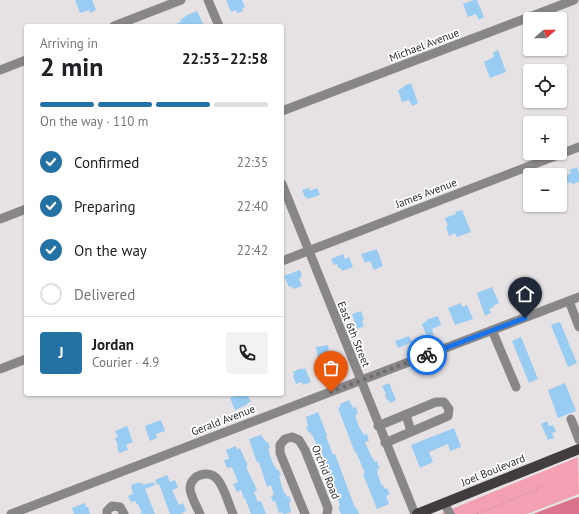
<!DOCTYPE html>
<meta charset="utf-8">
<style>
:root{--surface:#fff;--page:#f2f2f2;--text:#202124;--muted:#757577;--line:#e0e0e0;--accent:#2472a4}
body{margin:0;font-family:"PT Sans",sans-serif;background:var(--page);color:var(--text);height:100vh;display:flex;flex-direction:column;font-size:15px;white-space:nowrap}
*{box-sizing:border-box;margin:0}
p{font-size:13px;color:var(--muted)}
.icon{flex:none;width:22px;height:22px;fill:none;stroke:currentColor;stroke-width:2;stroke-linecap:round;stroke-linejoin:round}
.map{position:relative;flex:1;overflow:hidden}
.panel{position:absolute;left:24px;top:24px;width:260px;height:372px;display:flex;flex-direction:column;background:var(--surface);border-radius:4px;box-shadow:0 1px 3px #0004}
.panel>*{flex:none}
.needle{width:26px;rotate:69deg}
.controls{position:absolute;left:523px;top:12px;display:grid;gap:8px}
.controls a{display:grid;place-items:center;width:44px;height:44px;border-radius:4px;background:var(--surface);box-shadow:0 1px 3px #0004;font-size:20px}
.pin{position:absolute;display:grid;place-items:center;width:34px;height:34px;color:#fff;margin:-41px -17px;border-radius:50% 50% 50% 0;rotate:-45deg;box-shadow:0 0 4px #0007}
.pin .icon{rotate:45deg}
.courier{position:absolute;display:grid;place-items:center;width:40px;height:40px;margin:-20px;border:3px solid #1a73e8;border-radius:50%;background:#fff;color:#222;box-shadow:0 1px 5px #0007}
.summary em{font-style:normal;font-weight:700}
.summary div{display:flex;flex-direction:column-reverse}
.summary{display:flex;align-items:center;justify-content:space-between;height:68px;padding:0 16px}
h1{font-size:26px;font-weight:700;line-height:30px}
.bar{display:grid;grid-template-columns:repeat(4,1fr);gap:6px 4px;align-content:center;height:48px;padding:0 16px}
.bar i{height:5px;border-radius:3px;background:var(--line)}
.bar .on{background:var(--accent)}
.bar p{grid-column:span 4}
.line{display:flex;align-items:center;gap:10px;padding:0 16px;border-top:1px solid var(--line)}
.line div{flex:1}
.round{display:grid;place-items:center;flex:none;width:42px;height:42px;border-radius:4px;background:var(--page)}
ol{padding:0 16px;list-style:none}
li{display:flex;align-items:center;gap:12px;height:44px}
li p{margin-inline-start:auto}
li .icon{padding:4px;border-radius:50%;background:var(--accent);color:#fff;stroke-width:4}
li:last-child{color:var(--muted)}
li i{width:22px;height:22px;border:2px solid var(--line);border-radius:50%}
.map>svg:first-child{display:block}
</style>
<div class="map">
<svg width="579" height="514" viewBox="0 0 579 514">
<rect width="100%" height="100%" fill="#e6e1e2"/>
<path fill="#f3a0b2" d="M578,457L579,494L527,514H443L442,513Z"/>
<path fill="#da748c" d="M579,497V514H533L575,498Z"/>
<path fill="#98ccf3" d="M75,0H92L96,10L90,13L89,10L80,13Z
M226,0H242L245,7L242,8L243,11L237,13L236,10L231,12Z
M474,0H477L484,17L479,20L476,14L468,17L463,4Z
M197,11L204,26H171L181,22L180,20L185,17V16Z
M498,50L506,72L490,78L484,62L494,57L493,52Z
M411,83L418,103L412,106L409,100L402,102L398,90L404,87V86Z
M577,167L579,174V182L572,184L571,182L568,183L565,176L571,173L569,170Z
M309,188L310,191L317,188L320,195L307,199L306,197H305L302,190Z
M462,210L471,232L457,237L455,233L449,236L446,227L448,226L445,218L456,214L455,212Z
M377,249L383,266L374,270L370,261L365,263L361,254Z
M343,254L345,259L349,257L353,267L342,271L341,268L339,269L337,264L334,265L331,259Z
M300,270L302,276L300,277L301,278L299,279L302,286L293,289L292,286L289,287L284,276Z
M492,287L499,303L493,306L494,307L489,309L491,313L485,316L477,293Z
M461,303L462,307L467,305L473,319L455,325L448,308Z
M361,311L364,320L362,321L364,326L357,329L352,314Z
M438,316L441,325L432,329L434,335L427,337L422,324L427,321L426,320Z
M560,322L577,363L568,367L551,325Z
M409,336L412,342L398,348L395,341Z
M521,337L538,379L529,383L512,341Z
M328,345L329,353L334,352V355H336L337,362L329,363V366H327L329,373L321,375L316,347Z
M302,368V370L305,368L311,382L303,385L302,382L296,384L293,376L294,375L293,372Z
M389,383L396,400L390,403L388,399L387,400L385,395L386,394L382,386Z
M565,383L576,411L558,418L548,390Z
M239,394H247L251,402L247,403L248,404L235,410L230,398Z
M349,400L351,405L352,404L353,408L356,407L358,414L355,415L359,427L364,435L367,434L369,441L365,442L372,458H373L374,462L377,461L378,465L380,468L377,469L378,472L377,473L382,486L383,485L385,489L387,488L390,494L386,496L389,504L377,509L363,474L365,473L356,452L355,453L338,408L341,406L340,404Z
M318,412L327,435L326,436L333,455L335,454L355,508L356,507L359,514H341L338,507H340L339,503V502L334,489L333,490L332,486L330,487L327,481L329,480L328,476H329L323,459L319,460L317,454L319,453L317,449H318L313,436H312L310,432L309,433L306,427L308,426L306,417Z
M161,420L165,431L156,434L157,438L150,441L145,426Z
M547,421L549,426L553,425L556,432L552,433L554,438L548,440L541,424Z
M127,426L133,442L126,445L128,450L119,453L117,447L118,446L115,438L118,437L115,431Z
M454,428L461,447L450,451L448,444L429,452L433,462L420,468L411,445Z
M261,435L266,442H268L270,448L268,449L270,453H269L274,466H275L276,470L278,469L281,475L279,476L280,480L284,493H285L287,497L289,496L291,502L289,503L291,512L285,514H283L282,512L279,513L275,501L273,502L271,496L274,495L271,485L267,487L259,462L258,463L256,460L249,439Z
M236,446L237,450L240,448L247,464V467H246L257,490L254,492L258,502L261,501L266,514H251L245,498L244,499L241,490L237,492L233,484L238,482L232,467L227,468L224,460L229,459L226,450Z
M167,475L170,482L175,480L178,488L172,490L179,505L183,503L186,511L180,514H170L159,484L157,485L155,480Z
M140,482L141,484L143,483V485L153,482L155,485L145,489L155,514H139L142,513L138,504H137L135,501L131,502L128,496L133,494L131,485Z
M85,503L86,507H88L90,514H74L72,508Z"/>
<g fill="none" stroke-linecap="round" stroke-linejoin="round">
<path stroke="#969293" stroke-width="1" stroke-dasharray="1 3" stroke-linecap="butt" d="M477,514L544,486"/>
<path stroke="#888687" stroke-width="9" d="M208,0L219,26
M114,26L181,0
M0,70L26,60
M282,111L574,0
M282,184L415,514
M0,219L26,209
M282,261L579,147
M569,301L579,327
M492,330L516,387
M0,369L26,359
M406,414L411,432
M571,419L579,440
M378,426L436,402H444L449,409L448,416L385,443
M444,503L450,514
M11,514L579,297
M107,514V511L112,506L120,507L124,514
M200,514C197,507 190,495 190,488C191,474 210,469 218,480C225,489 228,503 233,514
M305,514L280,453V445L285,439L292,437L299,440L305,450L328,508L327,514"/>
<path stroke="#413d3e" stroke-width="10" d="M417,514L579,449"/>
</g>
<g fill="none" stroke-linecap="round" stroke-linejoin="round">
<path stroke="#6e6b6c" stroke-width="4" stroke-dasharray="0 7.2" d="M331,392L427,355"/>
<path stroke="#1a73e8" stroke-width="5" d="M427,355L525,318"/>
</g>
<g text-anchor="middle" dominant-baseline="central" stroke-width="3.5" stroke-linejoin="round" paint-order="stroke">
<g font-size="11" fill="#2e2c2c" stroke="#fff">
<text transform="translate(424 45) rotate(-21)">Michael Avenue</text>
<text transform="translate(426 193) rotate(-21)">James Avenue</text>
<text transform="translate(354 334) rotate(68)">East 6th Street</text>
<text transform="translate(223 420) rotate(-21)">Gerald Avenue</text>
<text transform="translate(493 470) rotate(-22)">Joel Boulevard</text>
<text transform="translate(326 472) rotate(68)">Orchid Road</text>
</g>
</g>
</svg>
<div class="controls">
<a><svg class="needle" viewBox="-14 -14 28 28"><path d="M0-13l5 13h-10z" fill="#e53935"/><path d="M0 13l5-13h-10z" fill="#757577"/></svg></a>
<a><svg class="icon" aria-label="locate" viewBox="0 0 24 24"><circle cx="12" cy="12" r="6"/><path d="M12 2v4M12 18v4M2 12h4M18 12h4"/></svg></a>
<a>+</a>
<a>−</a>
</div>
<div class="pin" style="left:331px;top:392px;background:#ea580c"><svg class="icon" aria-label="bag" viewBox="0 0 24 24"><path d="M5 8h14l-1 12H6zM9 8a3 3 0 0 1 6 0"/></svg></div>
<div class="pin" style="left:525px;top:318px;background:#1f2937"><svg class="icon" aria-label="home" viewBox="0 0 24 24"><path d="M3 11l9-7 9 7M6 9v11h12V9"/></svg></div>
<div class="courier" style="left:427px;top:355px"><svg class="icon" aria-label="bike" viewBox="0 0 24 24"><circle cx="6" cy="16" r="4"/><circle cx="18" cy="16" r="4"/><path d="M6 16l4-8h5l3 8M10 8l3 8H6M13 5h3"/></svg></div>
<section class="panel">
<div class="summary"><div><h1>2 min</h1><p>Arriving in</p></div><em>22:53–22:58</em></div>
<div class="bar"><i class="on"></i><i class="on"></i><i class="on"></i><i></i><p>On the way · 110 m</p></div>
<ol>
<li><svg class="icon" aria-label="check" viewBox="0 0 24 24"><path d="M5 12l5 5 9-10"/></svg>Confirmed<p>22:35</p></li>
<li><svg class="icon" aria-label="check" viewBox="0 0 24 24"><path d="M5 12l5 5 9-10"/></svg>Preparing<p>22:40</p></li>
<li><svg class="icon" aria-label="check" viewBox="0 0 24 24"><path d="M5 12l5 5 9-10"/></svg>On the way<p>22:42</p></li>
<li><i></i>Delivered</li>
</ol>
<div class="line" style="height:72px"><b class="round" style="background:var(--accent);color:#fff">J</b><div><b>Jordan</b><p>Courier · 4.9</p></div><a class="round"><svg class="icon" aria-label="phone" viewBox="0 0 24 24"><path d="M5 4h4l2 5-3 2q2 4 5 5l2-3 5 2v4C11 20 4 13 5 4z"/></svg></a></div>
</section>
</div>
